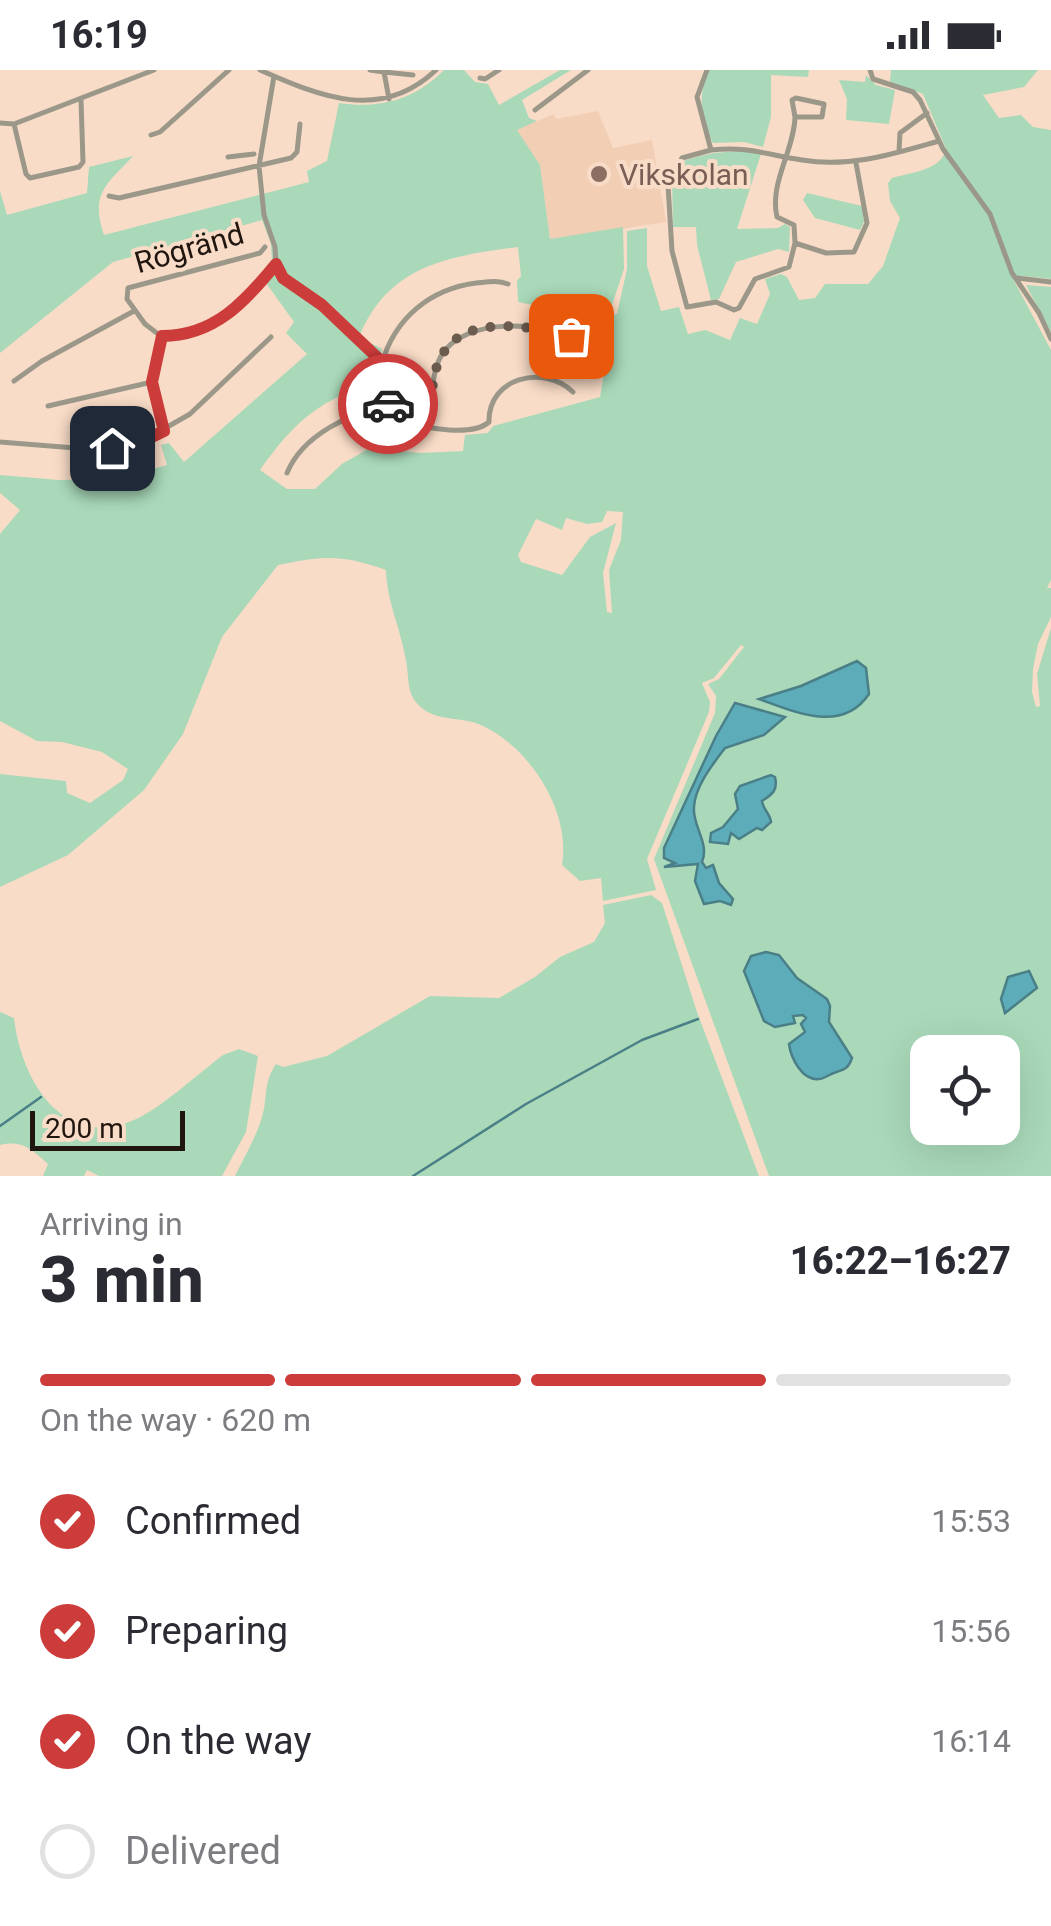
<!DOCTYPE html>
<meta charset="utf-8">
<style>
:root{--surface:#fff;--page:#f2f2f3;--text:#2b2b33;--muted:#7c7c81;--line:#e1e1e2;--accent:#cb3c3a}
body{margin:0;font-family:Roboto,sans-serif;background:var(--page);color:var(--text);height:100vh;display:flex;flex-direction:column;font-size:38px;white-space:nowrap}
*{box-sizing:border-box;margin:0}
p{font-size:32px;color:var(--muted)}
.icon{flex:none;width:55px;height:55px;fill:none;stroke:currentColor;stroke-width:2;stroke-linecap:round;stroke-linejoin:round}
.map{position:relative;height:1106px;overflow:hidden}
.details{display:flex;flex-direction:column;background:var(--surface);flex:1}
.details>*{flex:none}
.fabs{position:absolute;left:910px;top:965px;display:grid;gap:20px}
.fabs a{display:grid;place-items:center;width:110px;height:110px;border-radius:20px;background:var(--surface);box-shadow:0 10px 40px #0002;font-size:50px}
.scale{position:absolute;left:30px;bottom:25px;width:155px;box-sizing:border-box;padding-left:10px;border:5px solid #20160f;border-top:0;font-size:28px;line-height:35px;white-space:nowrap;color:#20160f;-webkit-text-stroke:8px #f9dcc7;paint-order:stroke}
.pin{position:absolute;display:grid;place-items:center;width:85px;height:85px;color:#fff;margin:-42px;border-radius:20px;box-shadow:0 5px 15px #0006}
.courier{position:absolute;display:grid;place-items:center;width:100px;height:100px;margin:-50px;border:8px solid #cb3c3a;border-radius:50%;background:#fff;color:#222;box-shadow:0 2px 12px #0007}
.summary em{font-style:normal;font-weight:800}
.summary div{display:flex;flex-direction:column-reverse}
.summary{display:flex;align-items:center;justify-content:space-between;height:170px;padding:0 40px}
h1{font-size:65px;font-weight:800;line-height:75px}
.bar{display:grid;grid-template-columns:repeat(4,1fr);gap:15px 10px;align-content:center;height:120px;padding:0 40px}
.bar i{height:12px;border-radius:8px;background:var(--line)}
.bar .on{background:var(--accent)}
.bar p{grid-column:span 4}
ol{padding:0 40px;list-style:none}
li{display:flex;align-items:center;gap:30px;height:110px}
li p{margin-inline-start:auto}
li .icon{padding:10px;border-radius:50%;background:var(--accent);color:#fff;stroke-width:4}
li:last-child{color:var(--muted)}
li i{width:55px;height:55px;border:5px solid var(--line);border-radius:50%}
.status{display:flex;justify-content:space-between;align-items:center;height:70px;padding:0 50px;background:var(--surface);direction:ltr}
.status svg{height:28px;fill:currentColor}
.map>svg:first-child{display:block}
</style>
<div class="status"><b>16:19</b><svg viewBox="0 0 49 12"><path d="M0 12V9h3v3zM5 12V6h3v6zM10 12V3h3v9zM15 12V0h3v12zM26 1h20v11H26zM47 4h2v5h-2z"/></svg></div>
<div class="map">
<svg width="1051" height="1106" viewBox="0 0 1051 1106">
<rect width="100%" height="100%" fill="#f9dcc7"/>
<path fill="#f2ceb5" d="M598,41L613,78L652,70L666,152L550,170L540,95L516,60L554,44L556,49Z"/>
<path fill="#a9d9b9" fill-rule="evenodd" d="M444,0H464L475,12L488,14L499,35L560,0H571L522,30L529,48L537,51L517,60L540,95L550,169L623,157L624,199L612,235L614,245L617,244L627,199V161L647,158V196L661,241L679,237L688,264L705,260L730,270L740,248L757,254L770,224L765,209L781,204L787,207L799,230L815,228L825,214H868L883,196L900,148L890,131L888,113L892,108C911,102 941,101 946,79L923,24L890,12L891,0H1038L1024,17L983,25L999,48L1021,45L1033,57L1051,60V209L1023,206L1013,209L1051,280V510L1047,518H1051V547L1038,574L1033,599L1032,622L1036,637L1040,636L1037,604L1051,558V1106H769L654,789L715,643L716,626L708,614L719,609L744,577L741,575L714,608L702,613L710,632L709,642L647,789L656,820L603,831L601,808L580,811L562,795C571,742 531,679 483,656C466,647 438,651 423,639C405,625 410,610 406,591C401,559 387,533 386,500C340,484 325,486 278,495L222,567L183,664L144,720L68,785L0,817V704L66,711L67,723L90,733L123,710L128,699L102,682L62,672L37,671L0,651V464L20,440L0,423V405L59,410L118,409L167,395L161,375L169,373L184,392L307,284L286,263L294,252L261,206L272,193L271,174L262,150L113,192L0,283V121L7,145L87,123L89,97L133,86C106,115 90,124 104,165L309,112L307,101L327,91L339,33C380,39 414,30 444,0ZM518,177L521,206L517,211L518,232L613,251L600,327L493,356L488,363L465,365L463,381L421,383L370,378L342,394L315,419H287L260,400C294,352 319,330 376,312L382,279L359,267C388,195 449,186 518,177ZM607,441L623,442L621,470L609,500L612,543L607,542L603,503L616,453L590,467L562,505L521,492L518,485L536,449L562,460L566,448L587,454L602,452ZM928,982H1002V1058H928Z
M708,0H809L808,7L771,5V47L763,77L744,72L713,73C700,48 698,26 708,0Z
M866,5L876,15L895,20L889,54L846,50L847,29L839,10L865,12Z
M740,81L761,84L737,159L778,158L785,154L790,157L789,182L778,179L736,192L719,229L711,230L697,175L696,157H673L672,109L685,90L713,83Z
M807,123L862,136L864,152L860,160L815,148L803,130Z
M1026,215L1051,217V263Z
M651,825L662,833L697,942L759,1106H235C245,1085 259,1063 264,1039C267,1020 265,1011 276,994L283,997L327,986L430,926L499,928L535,907L560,887L594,872L605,853L603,835Z
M0,942L14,948C21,1009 62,1081 134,1050C160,1039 199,1003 223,985L239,979L258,986L246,1062L222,1106H99L87,1100L84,1106H43L48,1094C30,1079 24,1070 0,1075Z"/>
<path fill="#5dacba" stroke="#4b7f87" stroke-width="2.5" d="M857,591L866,598L869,624C842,664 795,642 759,629L801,616Z
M735,633L785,647L764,665L725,678C713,694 695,716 694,737C692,756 710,773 702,792L706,798L713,795L719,813L733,829L731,835L720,831L704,834L695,811L698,794L664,797L675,793L664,788V778L716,666Z
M771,705L775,707C778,720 773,724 762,731C763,740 770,743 771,752L762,760L757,758L739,769L731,763L728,774L710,772L711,763L723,757L738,739L735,724L740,716Z
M766,882L779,885L797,908L827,929L830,936L829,952L852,988C848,999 845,999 834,1003C830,1004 824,1009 819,1009C802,1011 791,988 789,974L805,962L801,954L806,948L803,945L793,946L795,953L775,957L764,951L744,901L751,886Z
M1029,901L1037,918L1005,943L1001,929L1008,907Z"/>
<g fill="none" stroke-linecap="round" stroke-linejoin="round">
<path stroke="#4b7f87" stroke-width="2.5" d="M0,1056L41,1027
M413,1106L526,1034L642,970L698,949"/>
<path stroke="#9b988a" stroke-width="5" d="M260,0C321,27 381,52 436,0
M370,0L384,2L389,29
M707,0L697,27L711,80C749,76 767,85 802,90C850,98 893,84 939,71
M870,0L873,9L913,22L920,30L943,79L990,144L1012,203L1039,243L1051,269
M384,2L413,5
M274,6L259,96L264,145L275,177L276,194L283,208L323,235L382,293V315L388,334
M480,8L485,9L499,0
M535,40L588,0
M795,47L792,30L796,28L824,34L822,47H795C794,81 769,113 777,147L794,155L795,173L826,183L854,182L867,153L856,93
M0,53L14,54L154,0
M14,54L26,104L30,108L79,97L83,92L81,30
M151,65L160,62L229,0
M711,80L682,88L668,115L672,181L687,237L716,232L734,240L739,238L755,209L789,197L795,173
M899,81L900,63L927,43
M228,87L254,84
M109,126L119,128L291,88L297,82L300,54
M265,177L260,183L128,218L127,229L145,254L162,267C214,267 245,232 276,194
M1017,208L1051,212
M162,267L152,312L164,361
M382,293C395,248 430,219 476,213C488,212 497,210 508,214
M14,311L42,291L134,241
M48,336L152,312
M429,357C432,335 430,306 441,286C464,246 546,251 581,272
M0,372L100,380L141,372L190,344L271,267
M287,403C303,364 350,344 388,334C394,340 399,346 407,350C426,360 473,366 489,352C488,307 544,294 573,322"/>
</g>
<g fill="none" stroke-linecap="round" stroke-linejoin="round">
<path stroke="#6c5b4f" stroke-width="10" stroke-dasharray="0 18" d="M388,334L410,352L429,357C432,335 430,307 441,287C464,242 532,257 571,266"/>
<path stroke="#cb3c3a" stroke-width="12" d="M112,378L141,372L164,361L152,312L162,266C214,266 245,232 276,194L283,208L322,235L382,292V316L388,334"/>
</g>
<circle fill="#8d6e63" stroke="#f9dcc7" stroke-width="4" cx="599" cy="104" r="10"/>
<g text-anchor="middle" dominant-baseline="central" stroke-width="8" stroke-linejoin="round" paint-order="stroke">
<g font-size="30" fill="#785e54" stroke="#f9dcc7" text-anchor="start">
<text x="619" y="104">Vikskolan</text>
</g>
<g font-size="30" fill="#20160f" stroke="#f9dcc7">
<text transform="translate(189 178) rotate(-16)">Rögränd</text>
</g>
</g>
</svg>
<div class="fabs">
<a><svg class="icon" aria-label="locate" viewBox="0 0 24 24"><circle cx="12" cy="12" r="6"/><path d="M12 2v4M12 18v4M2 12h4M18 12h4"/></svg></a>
</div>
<div class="scale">200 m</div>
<div class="pin" style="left:571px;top:266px;background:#ea580c"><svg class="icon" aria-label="bag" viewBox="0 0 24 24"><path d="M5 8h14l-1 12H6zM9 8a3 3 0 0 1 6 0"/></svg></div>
<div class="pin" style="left:112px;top:378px;background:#1f2937"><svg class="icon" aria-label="home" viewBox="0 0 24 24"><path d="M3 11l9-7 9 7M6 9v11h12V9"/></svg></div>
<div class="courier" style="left:388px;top:334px"><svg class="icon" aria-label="car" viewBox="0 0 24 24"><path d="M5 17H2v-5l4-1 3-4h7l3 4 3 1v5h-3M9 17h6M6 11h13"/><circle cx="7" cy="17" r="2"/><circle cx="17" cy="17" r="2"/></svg></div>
</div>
<section class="details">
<div class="summary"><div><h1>3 min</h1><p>Arriving in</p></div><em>16:22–16:27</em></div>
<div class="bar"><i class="on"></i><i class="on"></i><i class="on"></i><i></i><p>On the way · 620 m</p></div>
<ol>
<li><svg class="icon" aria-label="check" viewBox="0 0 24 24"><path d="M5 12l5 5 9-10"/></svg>Confirmed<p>15:53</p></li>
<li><svg class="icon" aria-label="check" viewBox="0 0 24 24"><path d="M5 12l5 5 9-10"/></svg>Preparing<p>15:56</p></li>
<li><svg class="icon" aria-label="check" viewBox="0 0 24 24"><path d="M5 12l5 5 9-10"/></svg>On the way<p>16:14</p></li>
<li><i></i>Delivered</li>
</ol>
</section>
